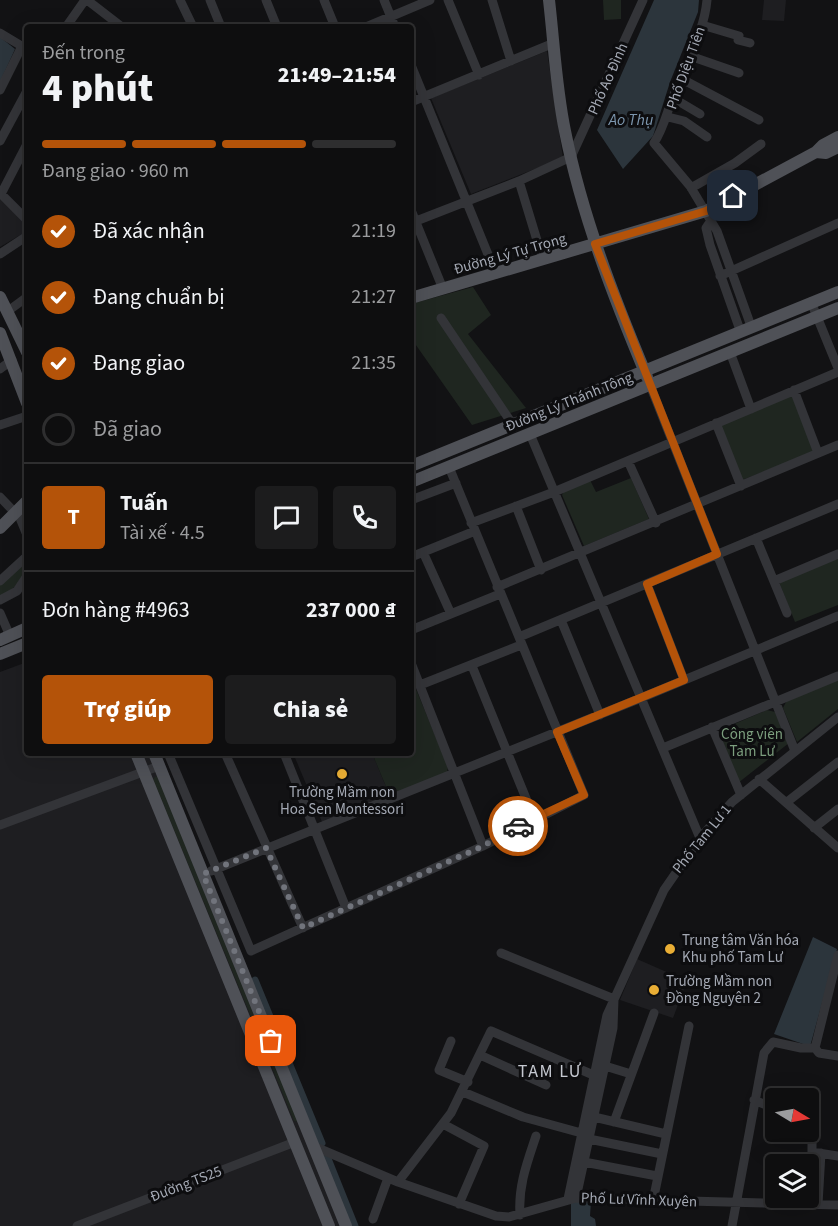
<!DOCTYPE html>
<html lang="vi">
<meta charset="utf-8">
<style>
:root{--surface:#0e0e0f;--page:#1c1c1d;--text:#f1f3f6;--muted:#9b9c9e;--line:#2e2e2f;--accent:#b45309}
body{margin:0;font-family:"Source Sans 3",sans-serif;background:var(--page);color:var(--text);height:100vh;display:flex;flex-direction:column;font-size:22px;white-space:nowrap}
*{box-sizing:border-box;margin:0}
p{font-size:20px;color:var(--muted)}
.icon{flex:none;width:33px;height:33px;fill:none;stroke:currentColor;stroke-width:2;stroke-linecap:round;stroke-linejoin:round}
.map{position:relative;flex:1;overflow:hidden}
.panel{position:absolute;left:24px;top:24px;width:390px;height:732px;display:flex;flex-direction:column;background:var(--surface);border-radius:6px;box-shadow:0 6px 24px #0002,0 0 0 2px var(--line)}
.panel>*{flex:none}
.needle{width:39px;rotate:100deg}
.fabs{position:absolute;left:765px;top:1088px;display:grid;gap:12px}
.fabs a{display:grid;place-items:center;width:54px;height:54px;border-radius:6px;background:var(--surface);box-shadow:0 6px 24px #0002,0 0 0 2px var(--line);font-size:30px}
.pin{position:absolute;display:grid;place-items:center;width:51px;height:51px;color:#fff;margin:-26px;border-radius:12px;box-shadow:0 3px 9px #0006}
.courier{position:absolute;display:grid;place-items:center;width:60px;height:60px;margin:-30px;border:4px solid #b45309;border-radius:50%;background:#fff;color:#222;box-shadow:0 2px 8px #0007}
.summary em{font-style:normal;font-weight:800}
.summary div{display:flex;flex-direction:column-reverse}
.summary{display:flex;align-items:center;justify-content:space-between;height:102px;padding:0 18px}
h1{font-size:39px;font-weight:800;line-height:45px}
.bar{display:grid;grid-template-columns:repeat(4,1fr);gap:9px 6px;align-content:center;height:72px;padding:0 18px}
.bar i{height:8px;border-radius:4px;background:var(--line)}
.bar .current{background:var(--accent)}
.bar p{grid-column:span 4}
.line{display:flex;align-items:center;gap:15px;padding:0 18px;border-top:2px solid var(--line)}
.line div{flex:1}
.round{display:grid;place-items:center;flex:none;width:63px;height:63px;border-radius:6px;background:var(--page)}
ol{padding:0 18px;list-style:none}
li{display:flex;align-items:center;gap:18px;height:66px}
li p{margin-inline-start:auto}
li .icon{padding:6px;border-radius:50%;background:var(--accent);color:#fff;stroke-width:4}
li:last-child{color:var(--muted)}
li i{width:33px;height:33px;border:3px solid var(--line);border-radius:50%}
.cta{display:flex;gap:12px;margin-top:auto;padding:12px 18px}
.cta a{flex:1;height:69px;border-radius:6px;background:var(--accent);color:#fff;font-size:24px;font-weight:800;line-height:69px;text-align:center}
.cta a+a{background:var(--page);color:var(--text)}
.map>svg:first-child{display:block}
</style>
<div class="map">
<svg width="838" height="1226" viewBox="0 0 838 1226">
<rect width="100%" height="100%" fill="#121214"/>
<path fill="#1e1e21" d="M764,0H786L784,21L762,20Z
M547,51L563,158L471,194L431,98Z
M0,199L27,225V231L0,247Z
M27,662V753H160L351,1226H0V672Z
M293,753H372L390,796L323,824Z
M637,959L687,981L673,1018L620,1000Z"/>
<path fill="#1f2620" d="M603,0H621V19L604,20Z
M473,287L491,315L468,334L526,408L472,425L411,338V304Z
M792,395L814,452L742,480L720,424Z
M589,478L596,492L631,478L649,519L584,546L562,495L565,489Z
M838,557V605L795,622L779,582Z
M27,561C27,580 15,588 0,597V585Z
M411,677L448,767L447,773L390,796L372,753H411Z
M838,678V709L797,742L783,708L787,700Z
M767,710L775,712L789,743L738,783L721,738L725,728Z
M156,776L158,778L298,1122L294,1121L153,779Z"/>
<path fill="#2c353c" d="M654,0H699L698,12L670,82L653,136L623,169L597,130Z
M0,37L15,49L0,82Z
M813,937L837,949L811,1043L809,1046L774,1034Z
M571,1199L591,1201L590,1216L595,1219L596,1226H571Z"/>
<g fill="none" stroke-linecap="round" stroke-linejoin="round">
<path stroke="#2c353c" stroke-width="7" d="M255,980L322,1143
M327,1156L355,1226"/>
<path stroke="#333438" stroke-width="9" d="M87,0L122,27
M180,0L193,27
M210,0L221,27
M266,0L277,27
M324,0L335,27
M384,0L395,27
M448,0L479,75
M492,0L511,61
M707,0C704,33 686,61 675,92C667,110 665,126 654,143L690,186L717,231L751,326
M702,25L739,36L738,40L750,43
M66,27L85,0
M366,27L430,0
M0,33L25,48
M690,56L739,73
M411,65L496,274
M680,78L759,120
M0,90L22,46
M673,98L700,114
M411,102L554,43
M668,117L684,121L707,137
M0,141L27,91
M519,181L543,260
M691,188L735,163L761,144
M0,193L27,220
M1,194L27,144
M411,210L443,289
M710,222L706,228L710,245L740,330
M411,223L519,181L571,157L643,0
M0,254L27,236
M720,276L838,223
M811,302L838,368
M8,311L27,297
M441,318L513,425
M730,352L751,409
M0,369L12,360
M650,385L795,751
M794,390L818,453
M716,423L741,486
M0,425L27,416
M530,434L700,838
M628,461L656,523
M0,497L20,518L27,535
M411,500L456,483
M516,506L541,570
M471,523L554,492L838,372
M756,538L787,613
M423,552L451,614
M411,557L475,531
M0,581L27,556
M774,581L838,554
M647,584L684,680
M497,587L838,445
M0,600L17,591L27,576
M0,613L10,636
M561,620L600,715
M411,630L500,594
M519,637L838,504
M411,663L483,846
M472,666L534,818
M420,685L521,645
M712,727L741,795
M663,748L838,676
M168,753L251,951L483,846L584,795L449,467
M225,753L303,928
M284,753L346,908
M759,779L838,848
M787,802L838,762
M0,825L159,766
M814,828L838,809
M211,871L641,698L838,616
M501,953L614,999L613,1028L576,1198
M451,1041L439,1070L468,1082
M815,1048L819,1053L838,1056
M480,1055L546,1085
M605,1066L631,1074
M463,1092L523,1117L585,1134
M754,1100L776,1109
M594,1117L666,1134
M614,1122L654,1013
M808,1123L812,1125V1152L838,1156
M443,1124L484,1146L459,1204
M589,1139L662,1154
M313,1146L398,1182L496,1216L509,1217L576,1198L838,1205
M584,1162L657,1176
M398,1182L451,1113L491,1031L598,1077
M568,1199L607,1015L664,890L700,838L732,802L838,717
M653,1201L689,1026
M818,1204L821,1153
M520,1215C518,1186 527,1163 536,1136
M373,1219L388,1178
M77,1226L295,1142
M732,1226L764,1053L773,1042L801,1048H815L838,955"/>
<path stroke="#4f5157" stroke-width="12" d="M549,0C554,43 556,88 565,131C582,216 614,298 647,377
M816,152L826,153L838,147
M0,297L27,352
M411,298L706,211L816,152L823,145L838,137
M0,333L27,403
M411,466L838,292
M411,482L838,308
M0,528L27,501
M0,640L27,628
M0,654L27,643
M136,753L329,1226
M154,753L346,1226"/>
</g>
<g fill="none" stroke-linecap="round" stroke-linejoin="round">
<path stroke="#71747c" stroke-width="6" stroke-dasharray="0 10.8" d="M271,1041L203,874L266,848L303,928L483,846L518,826"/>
<path stroke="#b45309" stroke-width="8" d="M518,826L584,795L557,732L684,680L647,584L717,554L595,244L706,211L733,196"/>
</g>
<g fill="#e9ae35" stroke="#0d0d0f" stroke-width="2">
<circle cx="342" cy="774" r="6"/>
<circle cx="670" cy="949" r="6"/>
<circle cx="654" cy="990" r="6"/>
</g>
<g text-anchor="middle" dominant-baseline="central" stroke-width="6" stroke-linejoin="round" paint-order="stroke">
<g font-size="15" fill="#a4a9b4" stroke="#0d0d0f">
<text transform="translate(686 68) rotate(-70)">Phố Diệu Tiên</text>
<text transform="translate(608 79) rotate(-66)">Phố Ao Đình</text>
<text transform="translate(510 254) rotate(-16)">Đường Lý Tự Trọng</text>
<text transform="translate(569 402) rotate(-22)">Đường Lý Thánh Tông</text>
<text transform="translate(702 839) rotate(-51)">Phố Tam Lư 1</text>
<text transform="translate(186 1184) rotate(-21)">Đường TS25</text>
<text transform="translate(639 1200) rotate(2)">Phố Lư Vĩnh Xuyên</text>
</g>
<g font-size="15" fill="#7c9e7e" stroke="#0d0d0f">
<text x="752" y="734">Công viên<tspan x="752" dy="17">Tam Lư</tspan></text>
</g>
<g font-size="15" fill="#a4a9b4" stroke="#0d0d0f" text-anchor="start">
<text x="342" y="792" text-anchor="middle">Trường Mầm non<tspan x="342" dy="17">Hoa Sen Montessori</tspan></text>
<text x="682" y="940">Trung tâm Văn hóa<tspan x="682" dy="17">Khu phố Tam Lư</tspan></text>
<text x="666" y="981">Trường Mầm non<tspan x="666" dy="17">Đồng Nguyên 2</tspan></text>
</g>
<g font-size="16" font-style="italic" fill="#7c96ae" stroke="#0d0d0f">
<text x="631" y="120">Ao Thụ</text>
</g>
<g font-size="18" letter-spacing="1.5" fill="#c5c8d0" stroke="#0d0d0f">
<text x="550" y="1071">TAM LƯ</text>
</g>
</g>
</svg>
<div class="fabs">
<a><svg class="needle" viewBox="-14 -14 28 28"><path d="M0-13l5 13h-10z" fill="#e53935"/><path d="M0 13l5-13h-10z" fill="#9b9c9e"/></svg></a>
<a><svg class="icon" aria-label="layers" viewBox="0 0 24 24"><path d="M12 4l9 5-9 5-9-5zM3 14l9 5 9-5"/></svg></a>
</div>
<div class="pin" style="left:271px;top:1041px;background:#ea580c"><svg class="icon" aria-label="bag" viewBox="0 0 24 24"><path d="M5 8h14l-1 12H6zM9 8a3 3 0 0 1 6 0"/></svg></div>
<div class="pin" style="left:733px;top:196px;background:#1f2937"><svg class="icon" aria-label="home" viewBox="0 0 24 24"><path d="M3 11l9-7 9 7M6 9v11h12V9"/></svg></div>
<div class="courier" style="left:518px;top:826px"><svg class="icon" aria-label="car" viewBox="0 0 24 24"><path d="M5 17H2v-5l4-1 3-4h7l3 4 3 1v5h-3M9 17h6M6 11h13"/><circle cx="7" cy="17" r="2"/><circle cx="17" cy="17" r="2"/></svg></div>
<section class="panel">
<div class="summary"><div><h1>4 phút</h1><p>Đến trong</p></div><em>21:49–21:54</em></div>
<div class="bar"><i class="current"></i><i class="current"></i><i class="current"></i><i></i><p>Đang giao · 960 m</p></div>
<ol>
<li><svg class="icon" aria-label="check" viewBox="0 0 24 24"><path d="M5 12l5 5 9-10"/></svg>Đã xác nhận<p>21:19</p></li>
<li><svg class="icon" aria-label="check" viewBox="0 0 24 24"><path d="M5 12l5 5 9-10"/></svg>Đang chuẩn bị<p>21:27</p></li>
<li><svg class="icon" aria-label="check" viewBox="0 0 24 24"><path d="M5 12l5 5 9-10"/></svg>Đang giao<p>21:35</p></li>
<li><i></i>Đã giao</li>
</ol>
<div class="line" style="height:108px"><b class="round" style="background:var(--accent);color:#fff">T</b><div><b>Tuấn</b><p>Tài xế · 4.5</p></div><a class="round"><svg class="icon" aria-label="chat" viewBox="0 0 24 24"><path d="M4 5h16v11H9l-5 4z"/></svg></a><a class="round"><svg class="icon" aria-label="phone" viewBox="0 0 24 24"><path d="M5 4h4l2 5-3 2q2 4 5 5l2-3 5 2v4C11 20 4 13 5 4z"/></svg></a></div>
<div class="line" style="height:78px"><div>Đơn hàng #4963</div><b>237 000 ₫</b></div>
<div class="cta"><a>Trợ giúp</a><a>Chia sẻ</a></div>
</section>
</div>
